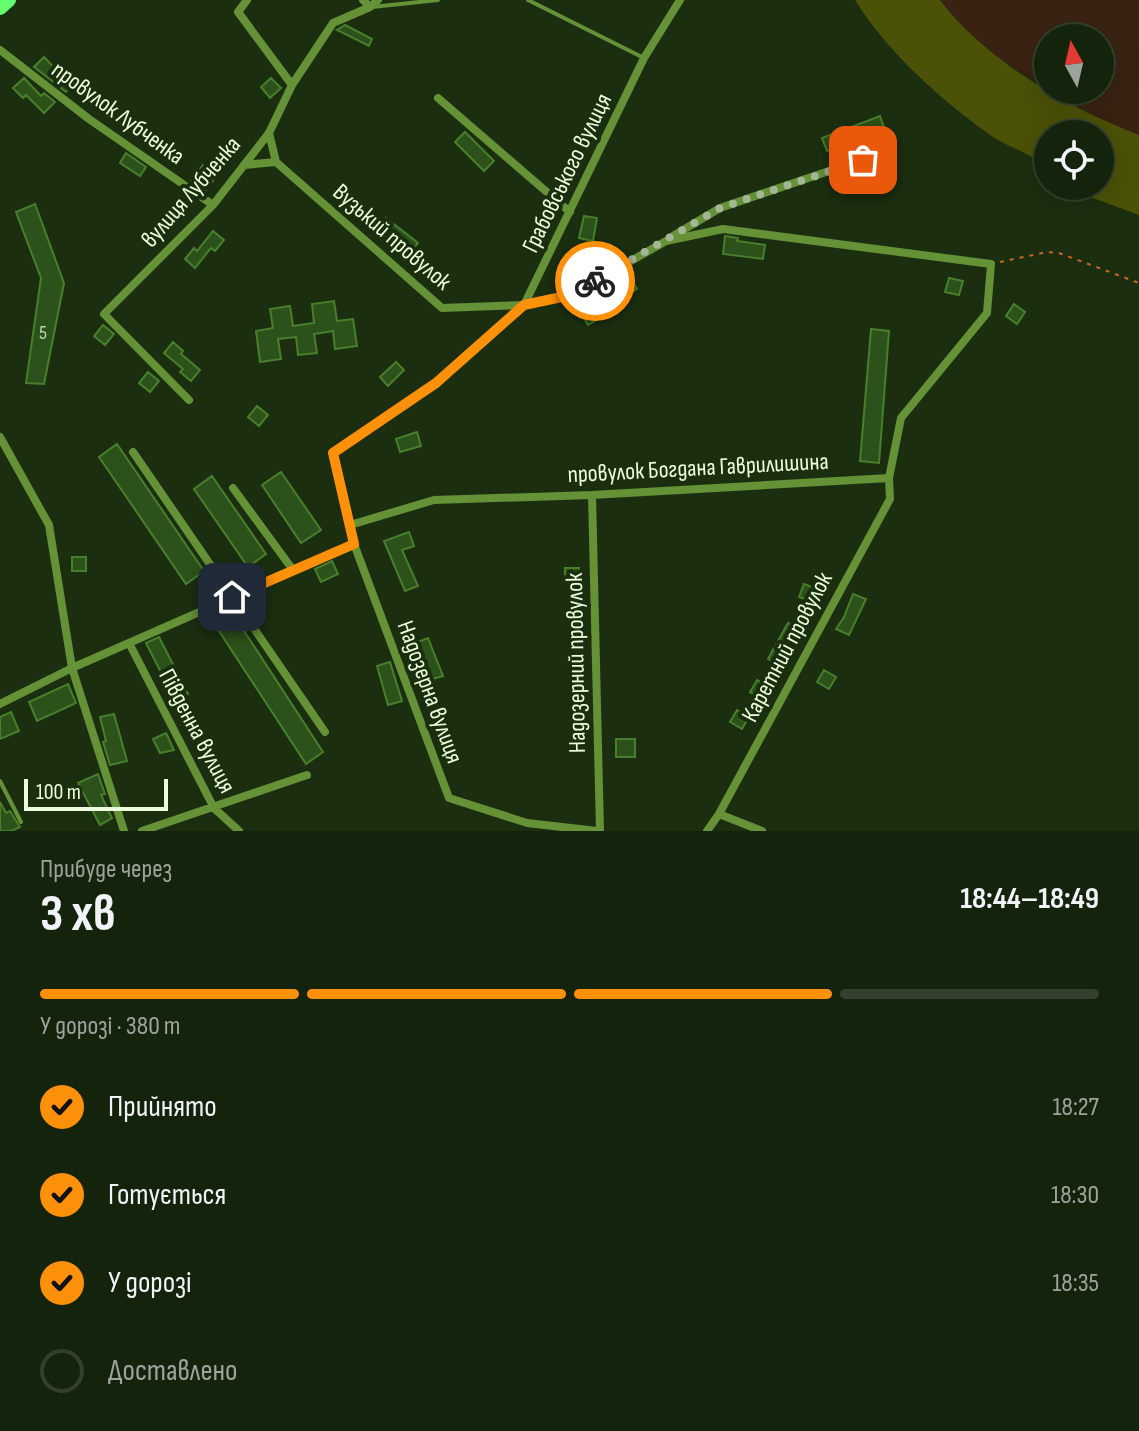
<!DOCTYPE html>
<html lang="uk">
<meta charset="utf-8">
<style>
:root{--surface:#14230c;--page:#212f1a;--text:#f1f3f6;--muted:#9da49d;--line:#33402d;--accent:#ff9009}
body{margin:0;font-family:"Sofia Sans Condensed",sans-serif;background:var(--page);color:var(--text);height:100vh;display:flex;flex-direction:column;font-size:30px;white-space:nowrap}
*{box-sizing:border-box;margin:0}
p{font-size:26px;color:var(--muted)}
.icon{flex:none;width:44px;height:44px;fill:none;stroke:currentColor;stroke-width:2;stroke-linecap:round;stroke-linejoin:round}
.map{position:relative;height:831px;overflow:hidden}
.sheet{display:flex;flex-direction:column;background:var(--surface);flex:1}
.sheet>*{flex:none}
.needle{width:52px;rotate:352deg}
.fabs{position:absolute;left:1034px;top:24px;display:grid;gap:16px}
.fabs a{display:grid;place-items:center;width:80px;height:80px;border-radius:50%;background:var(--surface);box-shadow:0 8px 32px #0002,0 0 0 2px var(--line);font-size:40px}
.scale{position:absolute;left:24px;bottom:20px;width:144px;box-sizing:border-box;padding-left:8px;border:4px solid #ecffdd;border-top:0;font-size:22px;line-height:28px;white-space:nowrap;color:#ecffdd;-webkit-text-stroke:6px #1b2f10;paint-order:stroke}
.pin{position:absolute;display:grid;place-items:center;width:68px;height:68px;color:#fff;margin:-34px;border-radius:16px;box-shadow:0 4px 12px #0006}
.courier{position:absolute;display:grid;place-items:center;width:80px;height:80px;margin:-40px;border:6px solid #ff9009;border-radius:50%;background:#fff;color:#222;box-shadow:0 2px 10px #0007}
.summary em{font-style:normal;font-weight:700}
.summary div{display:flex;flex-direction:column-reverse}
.summary{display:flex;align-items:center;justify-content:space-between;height:136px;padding:0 40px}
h1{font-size:52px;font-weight:700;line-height:60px}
.bar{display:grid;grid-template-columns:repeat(4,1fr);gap:12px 8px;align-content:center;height:96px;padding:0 40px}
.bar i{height:10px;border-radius:6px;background:var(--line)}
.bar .current{background:var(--accent)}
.bar p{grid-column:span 4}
ol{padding:0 40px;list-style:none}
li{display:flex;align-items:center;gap:24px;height:88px}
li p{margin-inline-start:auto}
li .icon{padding:8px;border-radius:50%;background:var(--accent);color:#111;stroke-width:4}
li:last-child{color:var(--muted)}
li i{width:44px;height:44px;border:4px solid var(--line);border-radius:50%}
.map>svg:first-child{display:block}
</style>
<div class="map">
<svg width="1139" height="831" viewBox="0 0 1139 831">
<rect width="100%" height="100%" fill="#1b2f10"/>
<path fill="#392212" d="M940,0H1139V135L1108,124L1050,90H1100V38H1048V89C1008,66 968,38 940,0Z"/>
<path fill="#4b5106" d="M855,0H940C985,60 1070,109 1139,135V215L1061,186H1100V134H1048V169C1033,153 1008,148 990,135C939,98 888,53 855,0Z"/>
<path fill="#2d511a" stroke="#487f2a" stroke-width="2" d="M345,25L372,39L369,46L337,30Z
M44,57L62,76L64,73L74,84L66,92L34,67Z
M24,78L41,96L44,93L55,102L44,113L26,95L23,98L13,88Z
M271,78L281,88L270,98L261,87Z
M880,116L885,130L827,151L822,138Z
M465,132L494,161L484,171L455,142Z
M126,153L146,167L140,176L120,163Z
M203,165L217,175L206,190L191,181Z
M35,204L64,283L44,384L26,383L41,278L16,212Z
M584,216L597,218L593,241L579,238Z
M386,218L418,243L409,254L377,229Z
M213,231L224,240L215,251L211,248L195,268L185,259L194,248L197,251Z
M725,236L738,238L737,241L765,245L763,259L723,254Z
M630,277L637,289L614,303L617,308L588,325L581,313L621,290L617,284Z
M949,278L963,281L959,295L945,292Z
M334,301L337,321L353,319L357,346L335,349L333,331L314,334L317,353L298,355L296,337L278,339L281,359L260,362L256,331L273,328L270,309L290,306L293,326L314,323L312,304Z
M1014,304L1025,312L1017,324L1006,316Z
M103,325L114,334L105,345L94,336Z
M871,329L889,331L879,463L860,461Z
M173,342L183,351L181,354L200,370L191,381L180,372L183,369L164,353Z
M396,362L404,370L388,386L380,377Z
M148,372L159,381L150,392L139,383Z
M257,406L268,415L259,426L248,417Z
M417,432L421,446L400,452L396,439Z
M117,444L204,571L186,584L99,457Z
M281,472L321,530L301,543L262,485Z
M212,476L266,554L248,567L194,489Z
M409,532L414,546L402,550L418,586L405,591L384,541Z
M72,557H86V571H72Z
M332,561L338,574L321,582L315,569Z
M565,568H579V582H565Z
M804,584L817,589L812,602L799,597Z
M853,594L866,599L849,635L836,629L844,617Z
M235,617L323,752L306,764L217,628Z
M788,623L801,629L780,666L768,659Z
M159,637L188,694L175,700L146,643Z
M428,638L443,676L429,680L415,643Z
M390,662L402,701L388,705L377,666Z
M824,670L836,677L829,689L817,682Z
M757,680L770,687L763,699L750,692Z
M68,684L76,703L37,721L29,702Z
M737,710L749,717L742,729L730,722Z
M11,712L19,731L0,739V717Z
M114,714L127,761L110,765L103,742L106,741L100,717Z
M166,733L174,750L160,753L153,739Z
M616,739H635V757H616Z
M98,774L105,794L101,795L112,818L100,825L78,783Z
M0,802L6,813L10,811L20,827L11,831H0Z"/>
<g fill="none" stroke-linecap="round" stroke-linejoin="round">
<path stroke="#ca6526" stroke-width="2" stroke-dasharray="4 6" stroke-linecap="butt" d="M1000,262L1047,252L1059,253L1139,283"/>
<path stroke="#659137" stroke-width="4" d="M528,0L644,58
M372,7L438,0
M0,781L21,822"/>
<path stroke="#659137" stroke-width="8" d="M247,0L238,12L292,85
M363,0L370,7L378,0
M0,50L89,119L213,205
M438,98L570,212
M269,133L276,162L442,308L524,305L644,58L680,0
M244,165L276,162
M673,236L720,208L891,150
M189,400L104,314L213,205L269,133L292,85L333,23L370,7
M0,437L49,525L72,668L124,831
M133,452L325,732
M233,488L293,570
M592,495L600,831
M350,525L434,500L592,495L889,478
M129,643L214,808L239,831
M0,704L72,668L354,544
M719,814L762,831
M142,831L307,775
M597,831L527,823L449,798L354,544L333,453L436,383L524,305L571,295L666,241L723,229L991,264L987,313L901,418L889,478L890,499L719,814L707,831"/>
<path stroke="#64ff6f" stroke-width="14" d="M0,8L9,0"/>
</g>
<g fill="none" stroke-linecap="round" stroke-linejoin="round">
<path stroke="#a3b695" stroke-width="8" stroke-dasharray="0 14.4" d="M595,281L720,208L863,160"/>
<path stroke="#ff9009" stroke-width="10" d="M232,597L354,544L333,453L436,383L524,305L571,295L595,281"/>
</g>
<g text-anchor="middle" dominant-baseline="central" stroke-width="8" stroke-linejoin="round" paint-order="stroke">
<g font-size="20" fill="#bcd4ac">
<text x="43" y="333">5</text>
</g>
<g font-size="24" fill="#ecffdd" stroke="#1b2f10">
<text transform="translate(118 113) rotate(36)">провулок Лубченка</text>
<text transform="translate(567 173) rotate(-64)">Грабовського вулиця</text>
<text transform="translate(191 192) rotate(-49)">вулиця Лубченка</text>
<text transform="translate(392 237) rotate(41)">Вузький провулок</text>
<text transform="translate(698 468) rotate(-3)">провулок Богдана Гаврилишина</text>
<text transform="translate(787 647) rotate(-62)">Каретний провулок</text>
<text transform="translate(576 663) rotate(-91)">Надозерний провулок</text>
<text transform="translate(430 692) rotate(70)">Надозерна вулиця</text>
<text transform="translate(197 731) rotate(62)">Південна вулиця</text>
</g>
</g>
</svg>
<div class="fabs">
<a><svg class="needle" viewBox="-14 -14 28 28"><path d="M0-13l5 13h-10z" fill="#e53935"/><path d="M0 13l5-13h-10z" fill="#9da49d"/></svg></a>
<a><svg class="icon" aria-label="locate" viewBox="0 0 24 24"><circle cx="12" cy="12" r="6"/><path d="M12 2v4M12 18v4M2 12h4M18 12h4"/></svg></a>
</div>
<div class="scale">100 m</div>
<div class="pin" style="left:863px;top:160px;background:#ea580c"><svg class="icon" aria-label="bag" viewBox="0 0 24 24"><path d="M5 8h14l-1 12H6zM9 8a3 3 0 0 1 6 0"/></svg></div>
<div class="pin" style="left:232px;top:597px;background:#1f2937"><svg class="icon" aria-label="home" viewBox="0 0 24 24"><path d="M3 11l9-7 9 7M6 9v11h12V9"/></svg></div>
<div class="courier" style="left:595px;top:281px"><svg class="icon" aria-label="bike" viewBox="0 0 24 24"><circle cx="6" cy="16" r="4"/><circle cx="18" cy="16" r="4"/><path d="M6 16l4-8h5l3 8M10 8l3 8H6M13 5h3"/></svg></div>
</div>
<section class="sheet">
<div class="summary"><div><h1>3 хв</h1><p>Прибуде через</p></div><em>18:44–18:49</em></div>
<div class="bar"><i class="current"></i><i class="current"></i><i class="current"></i><i></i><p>У дорозі · 380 m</p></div>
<ol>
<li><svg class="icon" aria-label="check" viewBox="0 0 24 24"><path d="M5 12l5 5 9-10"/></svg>Прийнято<p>18:27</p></li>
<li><svg class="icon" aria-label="check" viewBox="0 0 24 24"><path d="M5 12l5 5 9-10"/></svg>Готується<p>18:30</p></li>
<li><svg class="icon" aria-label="check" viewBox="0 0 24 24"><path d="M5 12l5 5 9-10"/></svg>У дорозі<p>18:35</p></li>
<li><i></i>Доставлено</li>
</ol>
</section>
